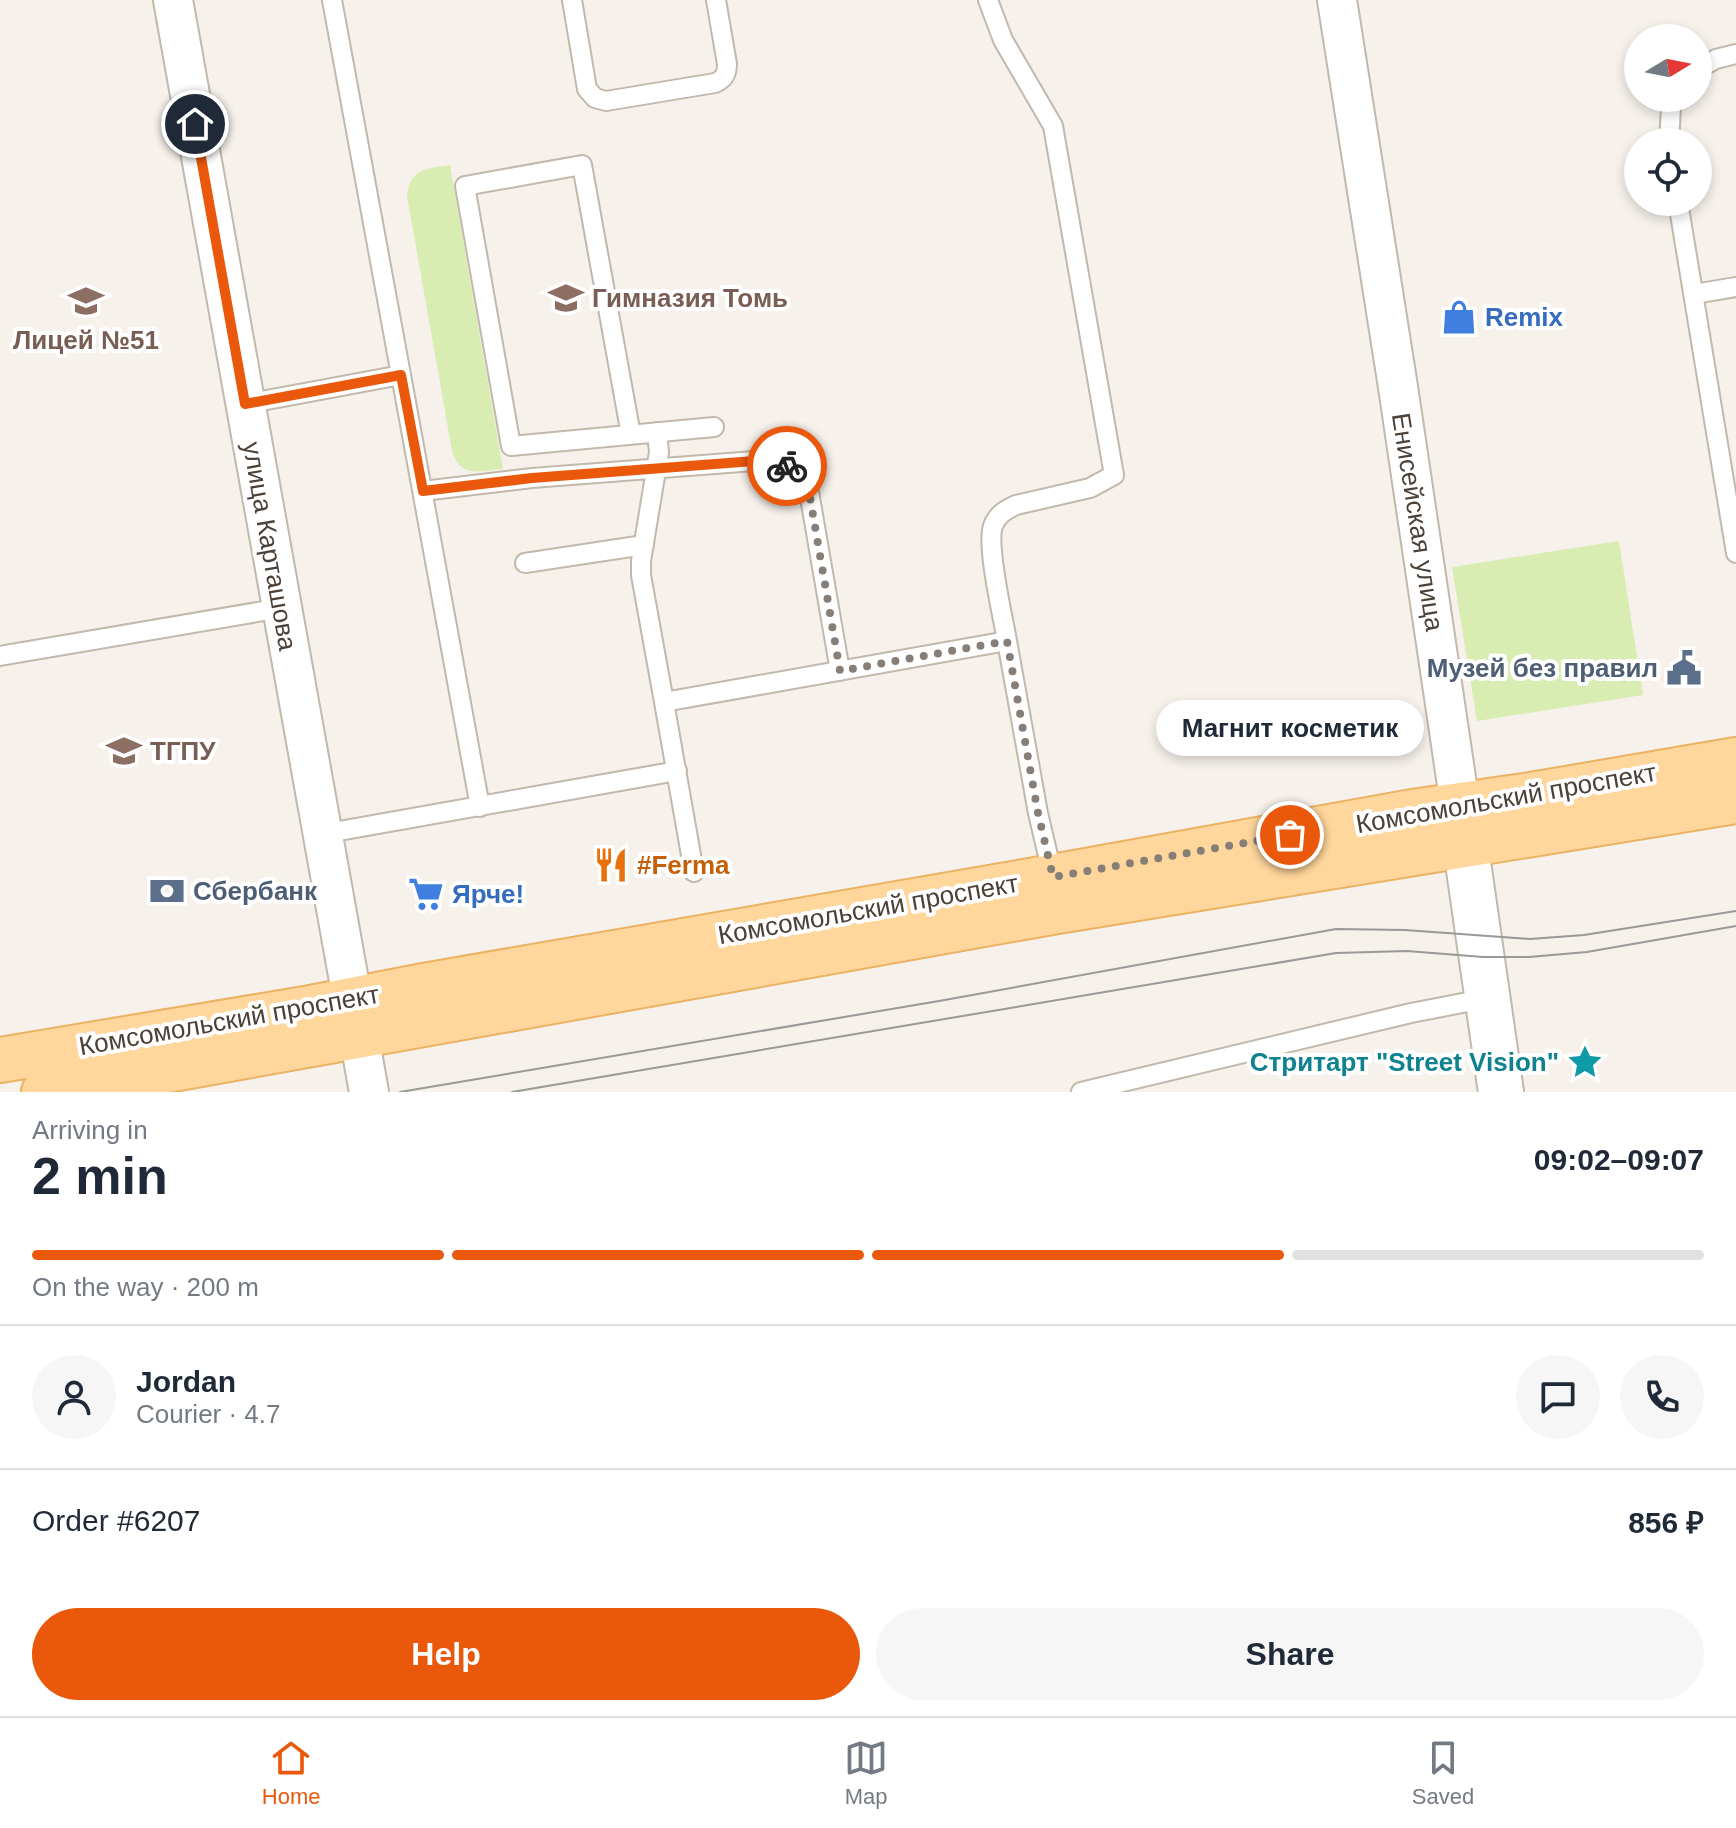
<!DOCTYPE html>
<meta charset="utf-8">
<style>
:root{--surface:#fff;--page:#f6f6f7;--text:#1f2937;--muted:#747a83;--line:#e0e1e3;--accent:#ea580c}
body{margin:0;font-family:Helvetica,sans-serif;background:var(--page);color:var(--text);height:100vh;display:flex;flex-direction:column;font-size:30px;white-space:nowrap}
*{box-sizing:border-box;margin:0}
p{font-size:26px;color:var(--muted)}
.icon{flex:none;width:44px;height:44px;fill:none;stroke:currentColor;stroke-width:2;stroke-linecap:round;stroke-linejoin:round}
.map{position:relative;height:1092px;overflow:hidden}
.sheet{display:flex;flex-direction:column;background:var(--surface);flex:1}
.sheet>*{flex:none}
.needle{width:52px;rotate:80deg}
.controls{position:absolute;left:1624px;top:24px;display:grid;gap:16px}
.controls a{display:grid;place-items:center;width:88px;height:88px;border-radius:50%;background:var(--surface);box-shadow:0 4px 12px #0003;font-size:40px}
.pin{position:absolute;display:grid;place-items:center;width:68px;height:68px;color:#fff;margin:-34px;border:4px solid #fff;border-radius:50%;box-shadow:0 2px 8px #0007}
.courier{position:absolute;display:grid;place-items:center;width:80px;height:80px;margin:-40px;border:6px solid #ea580c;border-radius:50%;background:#fff;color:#222;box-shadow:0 2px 10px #0007}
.bubble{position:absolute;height:56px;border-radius:28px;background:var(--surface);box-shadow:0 4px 12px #0003;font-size:26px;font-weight:700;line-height:56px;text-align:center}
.summary em{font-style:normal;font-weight:700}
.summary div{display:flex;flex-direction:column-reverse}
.summary{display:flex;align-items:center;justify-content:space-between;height:136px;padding:0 32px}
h1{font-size:52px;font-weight:700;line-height:60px}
.bar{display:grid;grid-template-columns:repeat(4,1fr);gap:12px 8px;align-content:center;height:96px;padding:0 32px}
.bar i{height:10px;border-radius:6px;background:var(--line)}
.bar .current{background:var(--accent)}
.bar p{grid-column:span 4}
.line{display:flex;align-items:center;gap:20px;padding:0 32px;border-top:2px solid var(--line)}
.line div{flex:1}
.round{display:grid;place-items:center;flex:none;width:84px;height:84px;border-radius:42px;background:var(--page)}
.action{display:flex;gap:16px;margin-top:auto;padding:16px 32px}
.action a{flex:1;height:92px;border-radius:48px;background:var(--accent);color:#fff;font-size:32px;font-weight:700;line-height:92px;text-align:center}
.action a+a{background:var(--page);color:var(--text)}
.dock{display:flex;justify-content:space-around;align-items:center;height:112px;border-top:2px solid var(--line);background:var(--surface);font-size:22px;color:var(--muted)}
.dock a{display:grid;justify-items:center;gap:4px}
.dock .current{color:var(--accent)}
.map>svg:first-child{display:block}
</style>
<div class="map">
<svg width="1736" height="1092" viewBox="0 0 1736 1092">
<rect width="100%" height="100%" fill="#f6f1eb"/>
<path fill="#d9ecb2" d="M450,165L503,469C479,471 461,479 452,451L407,196C410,168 426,169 450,165Z
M1619,541L1643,695L1477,721L1452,567Z"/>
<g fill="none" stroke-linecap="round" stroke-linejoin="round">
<g stroke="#c2b8ac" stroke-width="22">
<path id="service" d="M572,0L587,89L595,98L606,101L715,83C724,79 727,74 727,64L716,0
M988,0L1003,40L1053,126L1114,475L1090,488L1016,505C1005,510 997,515 993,526C986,546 1003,617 1007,641
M1698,69L1716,59L1736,54
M1669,142L1671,107L1675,98
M1678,202L1736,553
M1694,294L1736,287
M401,375L480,807
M245,404L401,375L332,0
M657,432L659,452L641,561V575L664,702
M631,435L582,165L465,186L511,446C579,440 646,433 714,427
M423,491L532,478L767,460C788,464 794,470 808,486L840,671
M525,563L644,545
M0,656L281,608
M322,834L677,771
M694,872L664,702L1007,641L1038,813L1053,877
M1081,1092L1411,1013L1488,998"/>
</g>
<g stroke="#c2b8ac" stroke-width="42">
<path id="minor" d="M173,0L369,1092
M1337,0L1398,387L1460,805"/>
</g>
<g stroke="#c2b8ac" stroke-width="48">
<path id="tertiary" d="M1460,807L1501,1092"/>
</g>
<g stroke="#ebb264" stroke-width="48">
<path id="primary" d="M0,1060L305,1009L423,986L1053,877L1412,812L1531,795L1736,760
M44,1092L1057,911L1736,801"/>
</g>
<use href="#service" stroke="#fff" stroke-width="18"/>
<use href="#minor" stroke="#fff" stroke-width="38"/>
<use href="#tertiary" stroke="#fff" stroke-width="44"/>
<use href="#primary" stroke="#ffd69b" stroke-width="44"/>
<path stroke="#999" stroke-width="2" d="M400,1092L939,1001L1336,929L1405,930L1530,939L1584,935L1736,911
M512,1092L1336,953L1407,951L1483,957H1529L1587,952L1736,926"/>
</g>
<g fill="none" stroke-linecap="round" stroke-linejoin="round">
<path stroke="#877f77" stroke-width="8" stroke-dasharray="0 14.4" d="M787,466L795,470L808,486L840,671L1007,641L1038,813L1053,877L1290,835"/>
<path stroke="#ea580c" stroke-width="10" d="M195,124L245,404L401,375L423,491L532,478L767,460L782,463L787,466"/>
</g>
<defs>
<g id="school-bare" transform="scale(2.76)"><path d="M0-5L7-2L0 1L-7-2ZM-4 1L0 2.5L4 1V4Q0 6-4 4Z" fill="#8d6e63" stroke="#fff" stroke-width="2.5" paint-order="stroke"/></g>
<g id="shop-bare" transform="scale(2.76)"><path d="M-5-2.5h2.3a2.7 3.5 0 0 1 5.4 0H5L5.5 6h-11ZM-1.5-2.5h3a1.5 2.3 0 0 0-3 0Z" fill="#3f7fe0" stroke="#fff" stroke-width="2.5" paint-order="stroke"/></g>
<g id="civic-bare" transform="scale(2.76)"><path d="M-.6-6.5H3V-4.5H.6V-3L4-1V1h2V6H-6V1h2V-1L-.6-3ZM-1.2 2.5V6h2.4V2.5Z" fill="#5c6f8a" stroke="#fff" stroke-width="2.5" paint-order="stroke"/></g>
<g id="university-bare" transform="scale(2.76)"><path d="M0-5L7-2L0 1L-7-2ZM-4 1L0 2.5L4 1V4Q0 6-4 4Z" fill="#8d6e63" stroke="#fff" stroke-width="2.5" paint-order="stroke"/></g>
<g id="restaurant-bare" transform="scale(2.76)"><path d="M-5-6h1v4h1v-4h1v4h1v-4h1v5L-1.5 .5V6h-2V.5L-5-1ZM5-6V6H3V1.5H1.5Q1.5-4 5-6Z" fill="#e8710a" stroke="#fff" stroke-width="2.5" paint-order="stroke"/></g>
<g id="bank-bare" transform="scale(2.76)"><path d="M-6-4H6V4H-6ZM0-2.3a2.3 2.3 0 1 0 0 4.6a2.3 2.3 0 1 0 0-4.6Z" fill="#5c6f8a" stroke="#fff" stroke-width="2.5" paint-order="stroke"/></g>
<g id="supermarket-bare" transform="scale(2.76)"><path d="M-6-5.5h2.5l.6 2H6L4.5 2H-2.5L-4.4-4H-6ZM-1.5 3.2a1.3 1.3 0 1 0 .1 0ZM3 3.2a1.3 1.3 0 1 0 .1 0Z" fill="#3f7fe0" stroke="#fff" stroke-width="2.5" paint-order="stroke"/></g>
<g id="sight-bare" transform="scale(2.76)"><path d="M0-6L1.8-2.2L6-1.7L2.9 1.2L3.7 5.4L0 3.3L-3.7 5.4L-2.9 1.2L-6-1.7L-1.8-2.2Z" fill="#0f9aa8" stroke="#fff" stroke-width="2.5" paint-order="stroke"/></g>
</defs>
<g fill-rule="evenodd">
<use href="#school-bare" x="566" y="298"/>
<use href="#school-bare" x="86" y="301"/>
<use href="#shop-bare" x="1459" y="317"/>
<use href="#civic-bare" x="1684" y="668"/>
<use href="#university-bare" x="124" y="751"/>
<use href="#restaurant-bare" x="611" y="865"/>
<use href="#bank-bare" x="167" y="891"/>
<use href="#supermarket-bare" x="426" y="894"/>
<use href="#sight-bare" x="1585" y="1062"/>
</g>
<g text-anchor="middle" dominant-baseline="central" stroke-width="8" stroke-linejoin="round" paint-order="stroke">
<g font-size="26" font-weight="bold" fill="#785e54" stroke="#fff" text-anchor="start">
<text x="592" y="298">Гимназия Томь</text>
<text x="86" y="340" text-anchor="middle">Лицей №51</text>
<text x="150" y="751">ТГПУ</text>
</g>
<g font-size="26" font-weight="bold" fill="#366cbe" stroke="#fff" text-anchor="start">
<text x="1485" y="317">Remix</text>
<text x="452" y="894">Ярче!</text>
</g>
<g font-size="26" fill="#4b4138" stroke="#fff">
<text transform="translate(1418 522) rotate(81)">Енисейская улица</text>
<text transform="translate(270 546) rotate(80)">улица Карташова</text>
<text transform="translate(1506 798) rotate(-10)">Комсомольский проспект</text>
<text transform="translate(868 909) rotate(-10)">Комсомольский проспект</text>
<text transform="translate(229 1020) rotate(-10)">Комсомольский проспект</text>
</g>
<g font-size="26" font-weight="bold" fill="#4e5e75" stroke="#fff" text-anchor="end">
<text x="1658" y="668">Музей без правил</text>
<text x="193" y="891" text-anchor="start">Сбербанк</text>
</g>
<g font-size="26" font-weight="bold" fill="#c56008" stroke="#fff" text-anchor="start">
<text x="637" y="865">#Ferma</text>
</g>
<g font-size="26" font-weight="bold" fill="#0d838f" stroke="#fff" text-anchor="end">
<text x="1559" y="1062">Стритарт "Street Vision"</text>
</g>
</g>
</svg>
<div class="controls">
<a><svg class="needle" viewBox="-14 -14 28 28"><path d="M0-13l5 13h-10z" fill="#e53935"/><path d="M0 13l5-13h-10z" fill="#747a83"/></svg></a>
<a><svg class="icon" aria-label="locate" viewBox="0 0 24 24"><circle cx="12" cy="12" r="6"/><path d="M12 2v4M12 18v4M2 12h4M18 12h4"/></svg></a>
</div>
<div class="pin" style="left:1290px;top:835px;background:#ea580c"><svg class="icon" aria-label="bag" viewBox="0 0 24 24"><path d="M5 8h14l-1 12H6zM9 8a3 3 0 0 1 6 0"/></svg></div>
<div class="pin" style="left:195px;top:124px;background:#1f2937"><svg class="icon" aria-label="home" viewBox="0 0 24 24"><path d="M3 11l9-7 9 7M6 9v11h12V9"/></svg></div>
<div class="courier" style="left:787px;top:466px"><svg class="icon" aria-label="bike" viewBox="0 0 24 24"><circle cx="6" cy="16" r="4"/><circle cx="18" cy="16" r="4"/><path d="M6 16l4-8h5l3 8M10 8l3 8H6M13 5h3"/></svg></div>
<div class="bubble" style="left:1156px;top:700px;width:268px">Магнит косметик</div>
</div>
<section class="sheet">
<div class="summary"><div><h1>2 min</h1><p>Arriving in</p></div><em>09:02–09:07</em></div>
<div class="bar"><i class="current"></i><i class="current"></i><i class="current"></i><i></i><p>On the way · 200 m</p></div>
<div class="line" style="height:144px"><a class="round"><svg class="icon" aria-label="person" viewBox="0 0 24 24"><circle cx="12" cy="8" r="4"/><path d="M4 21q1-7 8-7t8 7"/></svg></a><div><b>Jordan</b><p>Courier · 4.7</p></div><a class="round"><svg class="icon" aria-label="chat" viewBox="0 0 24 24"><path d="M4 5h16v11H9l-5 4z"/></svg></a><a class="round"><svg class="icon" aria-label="phone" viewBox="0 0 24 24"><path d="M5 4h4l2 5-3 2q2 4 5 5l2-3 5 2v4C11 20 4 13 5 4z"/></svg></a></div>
<div class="line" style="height:104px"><div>Order #6207</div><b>856 ₽</b></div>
<div class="action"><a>Help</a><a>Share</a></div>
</section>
<nav class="dock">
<a class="current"><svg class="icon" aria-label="home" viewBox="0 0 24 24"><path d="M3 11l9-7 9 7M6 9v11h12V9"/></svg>Home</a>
<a><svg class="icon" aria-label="map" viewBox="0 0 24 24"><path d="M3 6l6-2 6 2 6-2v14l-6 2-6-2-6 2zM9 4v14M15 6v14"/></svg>Map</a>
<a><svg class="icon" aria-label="saved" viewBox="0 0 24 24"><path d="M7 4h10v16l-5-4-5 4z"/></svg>Saved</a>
</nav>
